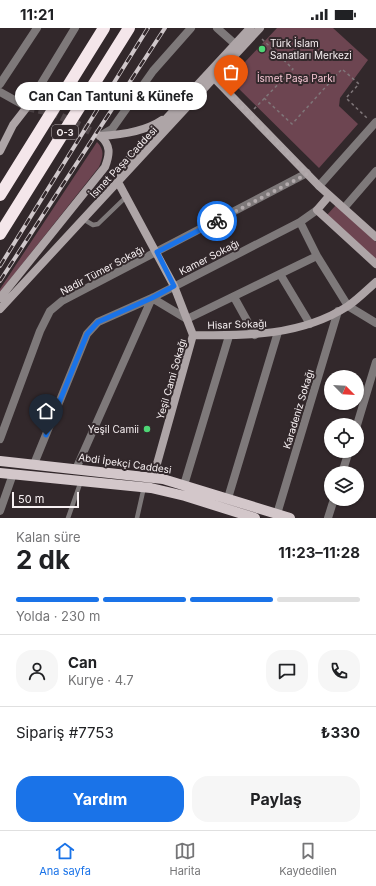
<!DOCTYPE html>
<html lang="tr">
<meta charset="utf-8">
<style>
:root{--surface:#fff;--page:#f6f6f6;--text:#202124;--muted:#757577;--line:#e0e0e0;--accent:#1a73e8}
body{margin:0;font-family:Inter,sans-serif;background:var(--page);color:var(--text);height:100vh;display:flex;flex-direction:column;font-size:15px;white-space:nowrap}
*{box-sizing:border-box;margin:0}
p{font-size:13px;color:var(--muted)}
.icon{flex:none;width:22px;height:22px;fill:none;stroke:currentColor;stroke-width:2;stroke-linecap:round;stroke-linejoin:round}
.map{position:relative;height:490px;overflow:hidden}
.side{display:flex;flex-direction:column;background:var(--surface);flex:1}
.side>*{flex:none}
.needle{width:26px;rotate:114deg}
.buttons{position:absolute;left:324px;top:342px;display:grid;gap:8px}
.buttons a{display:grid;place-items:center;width:40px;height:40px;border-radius:50%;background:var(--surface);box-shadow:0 1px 3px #0004;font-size:20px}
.scale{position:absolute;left:12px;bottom:10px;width:67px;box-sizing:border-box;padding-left:4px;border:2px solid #f7f0f2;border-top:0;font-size:11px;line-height:14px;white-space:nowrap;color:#f7f0f2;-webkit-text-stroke:3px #32282b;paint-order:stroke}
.pin{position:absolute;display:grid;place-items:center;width:34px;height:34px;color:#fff;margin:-41px -17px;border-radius:50% 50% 50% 0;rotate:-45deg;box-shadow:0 0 4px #0007}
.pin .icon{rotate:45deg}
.courier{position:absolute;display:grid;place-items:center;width:40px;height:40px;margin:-20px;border:3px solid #1a73e8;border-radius:50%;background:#fff;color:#222;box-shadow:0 1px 5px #0007}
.bubble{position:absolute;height:28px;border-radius:14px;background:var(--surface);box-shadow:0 1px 3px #0004;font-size:13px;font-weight:700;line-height:28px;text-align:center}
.overview em{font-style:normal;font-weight:700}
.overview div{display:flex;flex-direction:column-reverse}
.overview{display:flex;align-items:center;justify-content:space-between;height:68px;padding:0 16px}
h1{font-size:26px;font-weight:700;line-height:30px}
.bar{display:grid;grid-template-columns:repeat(4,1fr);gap:6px 4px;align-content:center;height:48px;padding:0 16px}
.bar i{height:5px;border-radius:3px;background:var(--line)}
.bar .on{background:var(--accent)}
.bar p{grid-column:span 4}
.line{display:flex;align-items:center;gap:10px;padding:0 16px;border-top:1px solid var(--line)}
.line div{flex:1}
.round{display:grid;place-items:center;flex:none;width:42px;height:42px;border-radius:16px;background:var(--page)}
.primary-button{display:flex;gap:8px;margin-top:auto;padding:8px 16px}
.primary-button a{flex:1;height:46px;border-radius:16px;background:var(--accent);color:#fff;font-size:16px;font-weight:700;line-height:46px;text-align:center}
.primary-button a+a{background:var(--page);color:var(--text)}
.status{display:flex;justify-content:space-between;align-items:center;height:28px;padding:0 20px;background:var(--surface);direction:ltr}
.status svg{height:11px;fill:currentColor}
.tab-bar{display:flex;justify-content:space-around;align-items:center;height:56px;border-top:1px solid var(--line);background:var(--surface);font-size:11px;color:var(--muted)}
.tab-bar a{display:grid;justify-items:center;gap:2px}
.tab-bar .on{color:var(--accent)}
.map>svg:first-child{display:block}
</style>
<div class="status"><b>11:21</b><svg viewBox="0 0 49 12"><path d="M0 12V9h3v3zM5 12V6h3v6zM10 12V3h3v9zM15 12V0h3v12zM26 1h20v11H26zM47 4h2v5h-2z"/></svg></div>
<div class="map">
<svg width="376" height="490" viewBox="0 0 376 490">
<rect width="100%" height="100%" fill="#32282b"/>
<path fill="#6d4551" d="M277,0H333L368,32L340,70L339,78L358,96L319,140L229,51Z
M97,114C105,122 103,129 99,139L0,264V261Z
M336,177L376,214V233L327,187Z"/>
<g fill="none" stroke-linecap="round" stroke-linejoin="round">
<path stroke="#504649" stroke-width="8" stroke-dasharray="8 4" stroke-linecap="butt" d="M27,79L54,85L100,108"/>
<path stroke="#7f7679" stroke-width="1.5" stroke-dasharray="3 3" stroke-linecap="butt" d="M264,70L292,96L342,41L359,56L346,70L368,91
M254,81L293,41L262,11"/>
<path stroke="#7e797a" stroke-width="4.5" d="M83,191L93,197L98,196L126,169
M68,490L81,453
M137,490L144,459"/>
<path stroke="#7e797a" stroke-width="8" d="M217,0L235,16
M0,56L37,0
M0,64L27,79L75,0
M100,108L112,101L153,43L191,0
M319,158L376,94
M344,180L376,143
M300,194L317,228L348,278L376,295
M280,246L310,296
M234,269L255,307
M357,397L376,334
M0,411L40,303L50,283L62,273L307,145
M34,436L87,306L98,294L152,270L300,194L317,182
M76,441L152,270L187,291L317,228
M342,445L349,423
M184,457L229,308
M228,470L278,304
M0,483L13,446
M277,486L338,283
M328,490L334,471"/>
<path stroke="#aea5a7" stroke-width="8" d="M214,50L319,158L376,209
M100,108C119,107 146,103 162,92
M0,123L13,97L27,79
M121,147L128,132L250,0
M118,154L174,258L193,307L153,450
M329,168L317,182L376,236
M0,270L105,139C110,126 111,117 100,108
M0,281L260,0
M193,307C247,308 301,308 348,278C358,271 367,262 376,254"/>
<path stroke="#d3c7ca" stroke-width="10" d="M0,433L163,451L290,490
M0,445L151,460L185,468L255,490"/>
<path stroke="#f4e6ea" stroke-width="12" d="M0,167L104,0
M0,206L129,0"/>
<g stroke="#cfc7ca" stroke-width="4">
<path id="rail" d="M0,238L148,0
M0,253L165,0"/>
</g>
<use href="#rail" stroke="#32282b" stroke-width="2.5" stroke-dasharray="8" stroke-linecap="butt"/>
</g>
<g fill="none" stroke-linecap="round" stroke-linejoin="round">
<path stroke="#b2aaac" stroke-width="4" stroke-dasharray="0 7.2" d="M217,193L307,146L231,68"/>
<path stroke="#1a73e8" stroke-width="5" d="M46,407L87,306L98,294L152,270L174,258L157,224L217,193"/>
</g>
<g fill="#4ed675" stroke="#32282b" stroke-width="1.5">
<circle cx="262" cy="21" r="4"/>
<circle cx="147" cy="401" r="4"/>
</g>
<g text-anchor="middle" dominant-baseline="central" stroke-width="4" stroke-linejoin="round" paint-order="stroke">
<rect fill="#32282b" stroke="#bcb4b6" stroke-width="1" x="52" y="97" width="26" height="14" rx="3"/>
<g font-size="9" font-weight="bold" fill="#f7f0f2">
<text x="65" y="104">O-3</text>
</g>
<g font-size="10" fill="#f7f0f2" stroke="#32282b" text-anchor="start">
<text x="270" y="15">Türk İslam<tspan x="270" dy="12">Sanatları Merkezi</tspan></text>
<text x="139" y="401" text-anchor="end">Yeşil Camii</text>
</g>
<g font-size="10" fill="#f6c7d4" stroke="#32282b">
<text x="296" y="50">İsmet Paşa Parkı</text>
</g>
<g font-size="10" fill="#f7f0f2" stroke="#32282b">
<text transform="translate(123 134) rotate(-47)">İsmet Paşa Caddesi</text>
<text transform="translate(209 229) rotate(-27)">Kamer Sokağı</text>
<text transform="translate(102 242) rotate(-28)">Nadir Tümer Sokağı</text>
<text transform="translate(237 296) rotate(-2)">Hisar Sokağı</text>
<text transform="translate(171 351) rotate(-74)">Yeşil Cami Sokağı</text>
<text transform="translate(298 381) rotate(-73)">Karadeniz Sokağı</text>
<text transform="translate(125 435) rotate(8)">Abdi İpekçi Caddesi</text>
</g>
</g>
</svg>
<div class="buttons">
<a><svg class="needle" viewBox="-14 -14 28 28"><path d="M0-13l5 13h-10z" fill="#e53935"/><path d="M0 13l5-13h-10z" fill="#757577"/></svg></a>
<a><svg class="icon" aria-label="locate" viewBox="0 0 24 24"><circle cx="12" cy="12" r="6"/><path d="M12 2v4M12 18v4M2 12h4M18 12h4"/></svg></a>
<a><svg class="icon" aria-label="layers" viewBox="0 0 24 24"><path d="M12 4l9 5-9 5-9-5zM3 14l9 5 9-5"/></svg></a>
</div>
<div class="scale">50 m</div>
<div class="pin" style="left:231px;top:68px;background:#ea580c"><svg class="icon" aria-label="bag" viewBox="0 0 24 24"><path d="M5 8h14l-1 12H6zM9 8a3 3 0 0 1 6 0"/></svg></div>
<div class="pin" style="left:46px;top:407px;background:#1f2937"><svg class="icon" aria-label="home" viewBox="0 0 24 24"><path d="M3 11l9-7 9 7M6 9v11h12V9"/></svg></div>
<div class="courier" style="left:217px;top:193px"><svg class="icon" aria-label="bike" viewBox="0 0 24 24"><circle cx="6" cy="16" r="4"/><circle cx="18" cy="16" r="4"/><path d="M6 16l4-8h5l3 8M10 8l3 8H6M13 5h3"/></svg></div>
<div class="bubble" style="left:15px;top:54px;width:192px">Can Can Tantuni &amp; Künefe</div>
</div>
<section class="side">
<div class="overview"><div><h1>2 dk</h1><p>Kalan süre</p></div><em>11:23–11:28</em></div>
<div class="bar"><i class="on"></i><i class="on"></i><i class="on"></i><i></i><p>Yolda · 230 m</p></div>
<div class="line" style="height:72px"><a class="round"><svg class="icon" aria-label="person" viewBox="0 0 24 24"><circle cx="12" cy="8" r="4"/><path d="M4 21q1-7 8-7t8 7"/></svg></a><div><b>Can</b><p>Kurye · 4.7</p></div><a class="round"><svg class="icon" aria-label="chat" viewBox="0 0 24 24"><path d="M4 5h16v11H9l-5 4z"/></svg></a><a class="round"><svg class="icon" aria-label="phone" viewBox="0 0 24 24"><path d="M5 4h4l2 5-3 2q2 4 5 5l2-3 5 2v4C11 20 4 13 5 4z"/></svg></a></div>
<div class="line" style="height:52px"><div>Sipariş #7753</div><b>₺330</b></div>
<div class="primary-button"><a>Yardım</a><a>Paylaş</a></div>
</section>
<nav class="tab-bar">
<a class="on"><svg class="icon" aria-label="home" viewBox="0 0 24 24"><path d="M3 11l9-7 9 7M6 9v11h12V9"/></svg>Ana sayfa</a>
<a><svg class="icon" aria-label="map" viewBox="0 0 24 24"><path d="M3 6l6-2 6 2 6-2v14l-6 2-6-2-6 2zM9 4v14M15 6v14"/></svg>Harita</a>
<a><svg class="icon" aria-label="saved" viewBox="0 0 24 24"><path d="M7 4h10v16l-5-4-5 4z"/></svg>Kaydedilen</a>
</nav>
